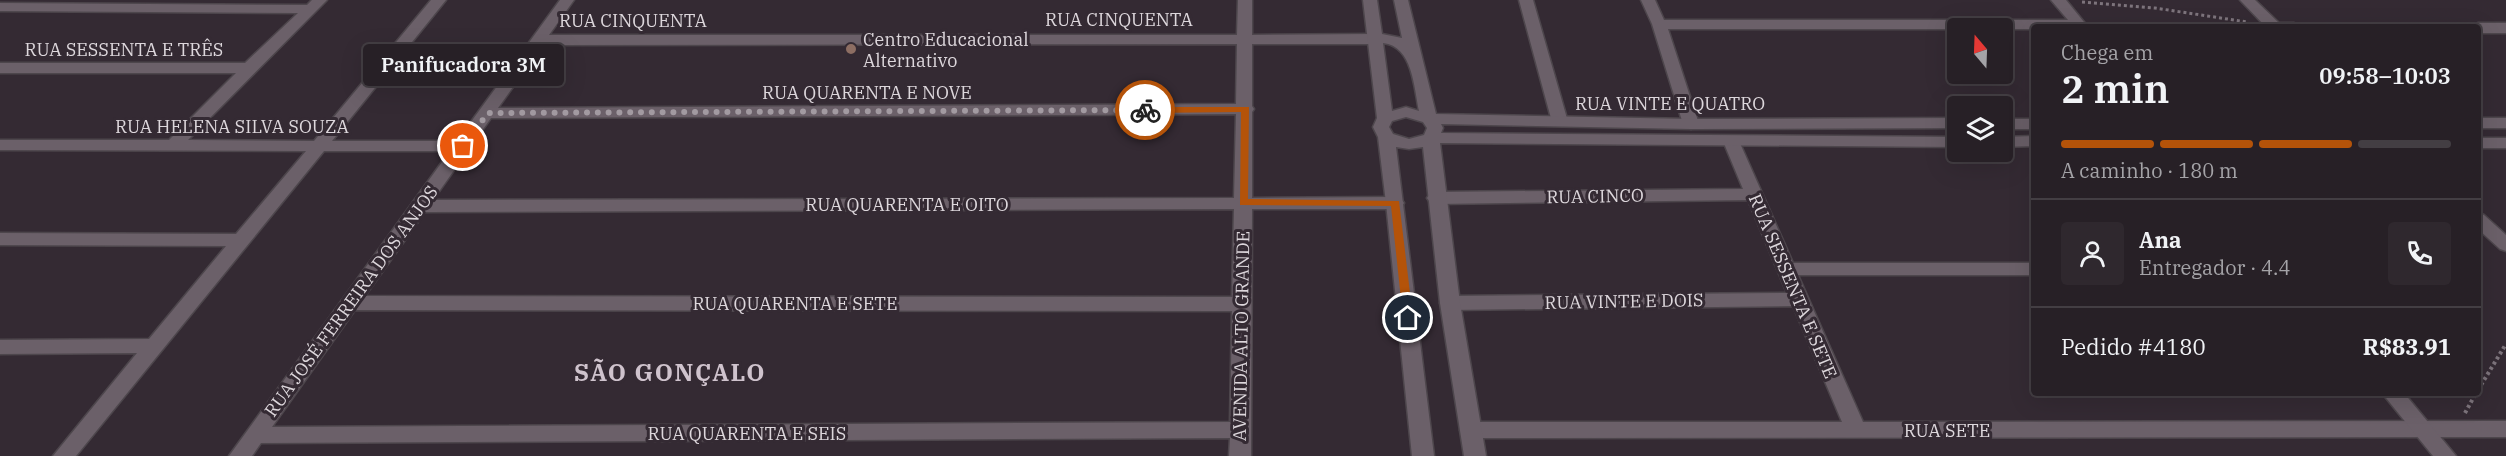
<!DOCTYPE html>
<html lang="pt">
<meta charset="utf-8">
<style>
:root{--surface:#272026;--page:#2f282e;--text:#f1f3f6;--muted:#a4a3a7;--line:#433e43;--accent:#b45309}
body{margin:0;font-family:"IBM Plex Serif",serif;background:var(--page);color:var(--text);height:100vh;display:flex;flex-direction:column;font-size:22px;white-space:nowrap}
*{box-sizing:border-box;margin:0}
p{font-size:20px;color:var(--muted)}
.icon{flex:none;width:33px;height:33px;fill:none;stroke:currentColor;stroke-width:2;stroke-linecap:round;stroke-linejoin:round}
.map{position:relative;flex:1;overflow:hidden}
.details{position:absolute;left:2031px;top:24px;width:450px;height:372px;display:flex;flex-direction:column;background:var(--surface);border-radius:6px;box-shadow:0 6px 24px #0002,0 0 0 2px var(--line)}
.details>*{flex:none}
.needle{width:39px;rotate:341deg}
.tools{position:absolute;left:1947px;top:18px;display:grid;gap:12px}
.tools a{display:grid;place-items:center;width:66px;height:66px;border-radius:6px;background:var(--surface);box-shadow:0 6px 24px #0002,0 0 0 2px var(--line);font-size:30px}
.pin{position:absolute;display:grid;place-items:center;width:51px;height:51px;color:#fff;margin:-26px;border:3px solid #fff;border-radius:50%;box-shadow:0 2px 6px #0007}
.courier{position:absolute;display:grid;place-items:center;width:60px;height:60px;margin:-30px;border:4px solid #b45309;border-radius:50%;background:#fff;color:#222;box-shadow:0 2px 8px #0007}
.bubble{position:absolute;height:42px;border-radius:6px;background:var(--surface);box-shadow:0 6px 24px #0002,0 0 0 2px var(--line);font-size:20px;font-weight:600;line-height:42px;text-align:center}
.summary em{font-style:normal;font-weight:600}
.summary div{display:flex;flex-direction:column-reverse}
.summary{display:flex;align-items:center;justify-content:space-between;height:102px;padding:0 30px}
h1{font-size:39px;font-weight:600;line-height:45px}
.bar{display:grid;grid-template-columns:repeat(4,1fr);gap:9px 6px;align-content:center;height:72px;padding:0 30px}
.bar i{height:8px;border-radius:4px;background:var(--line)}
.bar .current{background:var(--accent)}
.bar p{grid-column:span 4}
.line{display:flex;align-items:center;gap:15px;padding:0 30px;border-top:2px solid var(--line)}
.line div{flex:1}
.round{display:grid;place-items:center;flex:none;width:63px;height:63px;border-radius:6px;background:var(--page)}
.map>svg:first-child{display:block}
</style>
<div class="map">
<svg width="2506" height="456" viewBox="0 0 2506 456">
<rect width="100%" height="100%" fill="#342a33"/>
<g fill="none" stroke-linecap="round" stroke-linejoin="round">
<g stroke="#4d464c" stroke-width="3">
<path id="minor" d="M312,0H327L188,140L314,141L431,0H446L332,141H457L560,0H574L549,35H1237L1238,0H1252V35L1374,34L1382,39L1374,44H1252V106L1254,109L1252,112V198L1395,197L1401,199L1404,203L1401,207L1395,209H1252L1251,456H1229L1230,438L261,443L252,456H229L450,151H324L76,456H53L137,353L0,354V340L149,339L226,246L0,245V233L236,234L306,151L0,150V140H169L236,73H0V63H245L298,13L0,11V3L307,5ZM1237,44L1236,104L498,108L543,45ZM1236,114L1234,198L433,200L491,118ZM1234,209L1232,297L365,296L425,212ZM355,310L1232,311L1230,422L272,427Z
M1519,0H1533L1568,122L1566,125H1554L1552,122Z
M1641,0H1655L1664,20H2068L2051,0H2066L2088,27H2034V29H1668L1699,124L1691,129L1683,124L1652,24Z
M2240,0H2255L2279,23H2294L2301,27H2266Z
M2478,23H2506V33H2478V27H2471Z
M1731,136L1739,141L1793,263H2034V275H1798L1863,422L2506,421V437L1471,438L1464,436L1460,430L1464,424L1471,422H1842L1793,306L1450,310L1443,308L1440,303L1443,298L1450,296L1787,293L1748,200L1436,204L1430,202L1427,198L1430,194L1436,192L1743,189L1723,141Z
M2478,213L2484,215L2506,235V251L2500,249L2478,229Z"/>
</g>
<g stroke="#4d464c" stroke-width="3">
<path id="tertiary" d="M1363,0H1377L1382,34L1402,38L1394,0H1408L1436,114L1691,119L1958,118V128L1691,129L1441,124L1443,128L1441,133L1958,137V147L1440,143L1460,303L1486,456H1464L1440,303L1423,147L1409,149L1396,147L1434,456H1412L1386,203L1378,137L1373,127L1377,118ZM1383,43C1413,46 1414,88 1419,111L1406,107L1392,111ZM1406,117L1423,122L1427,128L1424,135L1409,139L1393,134L1389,127L1392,121Z
M2478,118H2506V128H2478Z
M2002,119H2034V129H2002Z
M2034,136V146L2002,147V137Z
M2478,138H2506V148H2478Z
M2382,393H2404L2456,456H2433Z"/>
</g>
<path stroke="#7d747c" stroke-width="3" stroke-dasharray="3 3" stroke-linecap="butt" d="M2082,2L2155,8L2247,22"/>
<path stroke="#7d747c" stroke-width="4" stroke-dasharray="3 3" stroke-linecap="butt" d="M2478,390L2506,344
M2465,413L2476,393"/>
<use href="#minor" fill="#6b6069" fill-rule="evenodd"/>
<use href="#tertiary" fill="#6b6069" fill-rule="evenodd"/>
</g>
<path fill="#b45309" d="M1249,107L1248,199L1399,201L1413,318L1412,321H1404L1403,318L1391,206L1240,205L1241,112L1145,113L1140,110L1145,107Z"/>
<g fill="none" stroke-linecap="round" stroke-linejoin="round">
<path stroke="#a29aa1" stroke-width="6" stroke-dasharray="0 10.8" d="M463,146L488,113L1145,110"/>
</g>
<circle fill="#8d6e63" stroke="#342a33" stroke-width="2" cx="851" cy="49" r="6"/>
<g text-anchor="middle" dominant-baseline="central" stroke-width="6" stroke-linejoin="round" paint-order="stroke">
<g font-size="18" fill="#ddd7dc" stroke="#342a33">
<text x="1119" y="19">RUA CINQUENTA</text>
<text x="633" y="20">RUA CINQUENTA</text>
<text x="124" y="49">RUA SESSENTA E TRÊS</text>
<text x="867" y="92">RUA QUARENTA E NOVE</text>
<text x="1670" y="103">RUA VINTE E QUATRO</text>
<text x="232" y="126">RUA HELENA SILVA SOUZA</text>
<text transform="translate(1595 196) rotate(-1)">RUA CINCO</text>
<text x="907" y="204">RUA QUARENTA E OITO</text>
<text transform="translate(1793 286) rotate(67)">RUA SESSENTA E SETE</text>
<text transform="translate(351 301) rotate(-54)">RUA JOSÉ FERREIRA DOS ANJOS</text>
<text transform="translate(1624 301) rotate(-1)">RUA VINTE E DOIS</text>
<text x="795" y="303">RUA QUARENTA E SETE</text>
<text transform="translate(1241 336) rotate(-89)">AVENIDA ALTO GRANDE</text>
<text x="1947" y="430">RUA SETE</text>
<text x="747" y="433">RUA QUARENTA E SEIS</text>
</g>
<g font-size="18" fill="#ddd7dc" stroke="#342a33" text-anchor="start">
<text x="863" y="39">Centro Educacional<tspan x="863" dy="21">Alternativo</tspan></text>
</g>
<g font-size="24" font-weight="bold" letter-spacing="1.5" fill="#cfc3cd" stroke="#342a33">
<text x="670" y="372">SÃO GONÇALO</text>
</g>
</g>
</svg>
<div class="tools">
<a><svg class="needle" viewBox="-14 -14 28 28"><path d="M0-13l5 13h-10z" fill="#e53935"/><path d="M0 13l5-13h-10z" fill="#a4a3a7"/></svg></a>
<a><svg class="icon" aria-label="layers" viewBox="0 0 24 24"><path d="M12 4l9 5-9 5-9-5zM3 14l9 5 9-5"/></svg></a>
</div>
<div class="pin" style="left:463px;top:146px;background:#ea580c"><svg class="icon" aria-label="bag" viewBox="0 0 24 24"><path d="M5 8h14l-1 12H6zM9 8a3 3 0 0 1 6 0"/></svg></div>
<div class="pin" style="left:1408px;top:318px;background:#1f2937"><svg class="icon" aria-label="home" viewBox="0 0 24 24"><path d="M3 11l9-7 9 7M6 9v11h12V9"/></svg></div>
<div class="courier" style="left:1145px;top:110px"><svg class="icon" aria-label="bike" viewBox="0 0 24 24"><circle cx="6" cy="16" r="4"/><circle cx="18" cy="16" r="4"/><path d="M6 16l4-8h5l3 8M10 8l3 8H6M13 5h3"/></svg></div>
<div class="bubble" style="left:363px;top:44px;width:201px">Panifucadora 3M</div>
<section class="details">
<div class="summary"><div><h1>2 min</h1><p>Chega em</p></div><em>09:58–10:03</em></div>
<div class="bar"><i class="current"></i><i class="current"></i><i class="current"></i><i></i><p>A caminho · 180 m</p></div>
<div class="line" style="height:108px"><a class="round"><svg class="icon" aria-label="person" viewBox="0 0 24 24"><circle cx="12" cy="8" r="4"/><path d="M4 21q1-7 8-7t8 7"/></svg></a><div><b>Ana</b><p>Entregador · 4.4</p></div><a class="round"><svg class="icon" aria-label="phone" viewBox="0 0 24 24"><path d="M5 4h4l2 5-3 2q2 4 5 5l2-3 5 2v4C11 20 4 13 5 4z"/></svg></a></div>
<div class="line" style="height:78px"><div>Pedido #4180</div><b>R$83.91</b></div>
</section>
</div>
